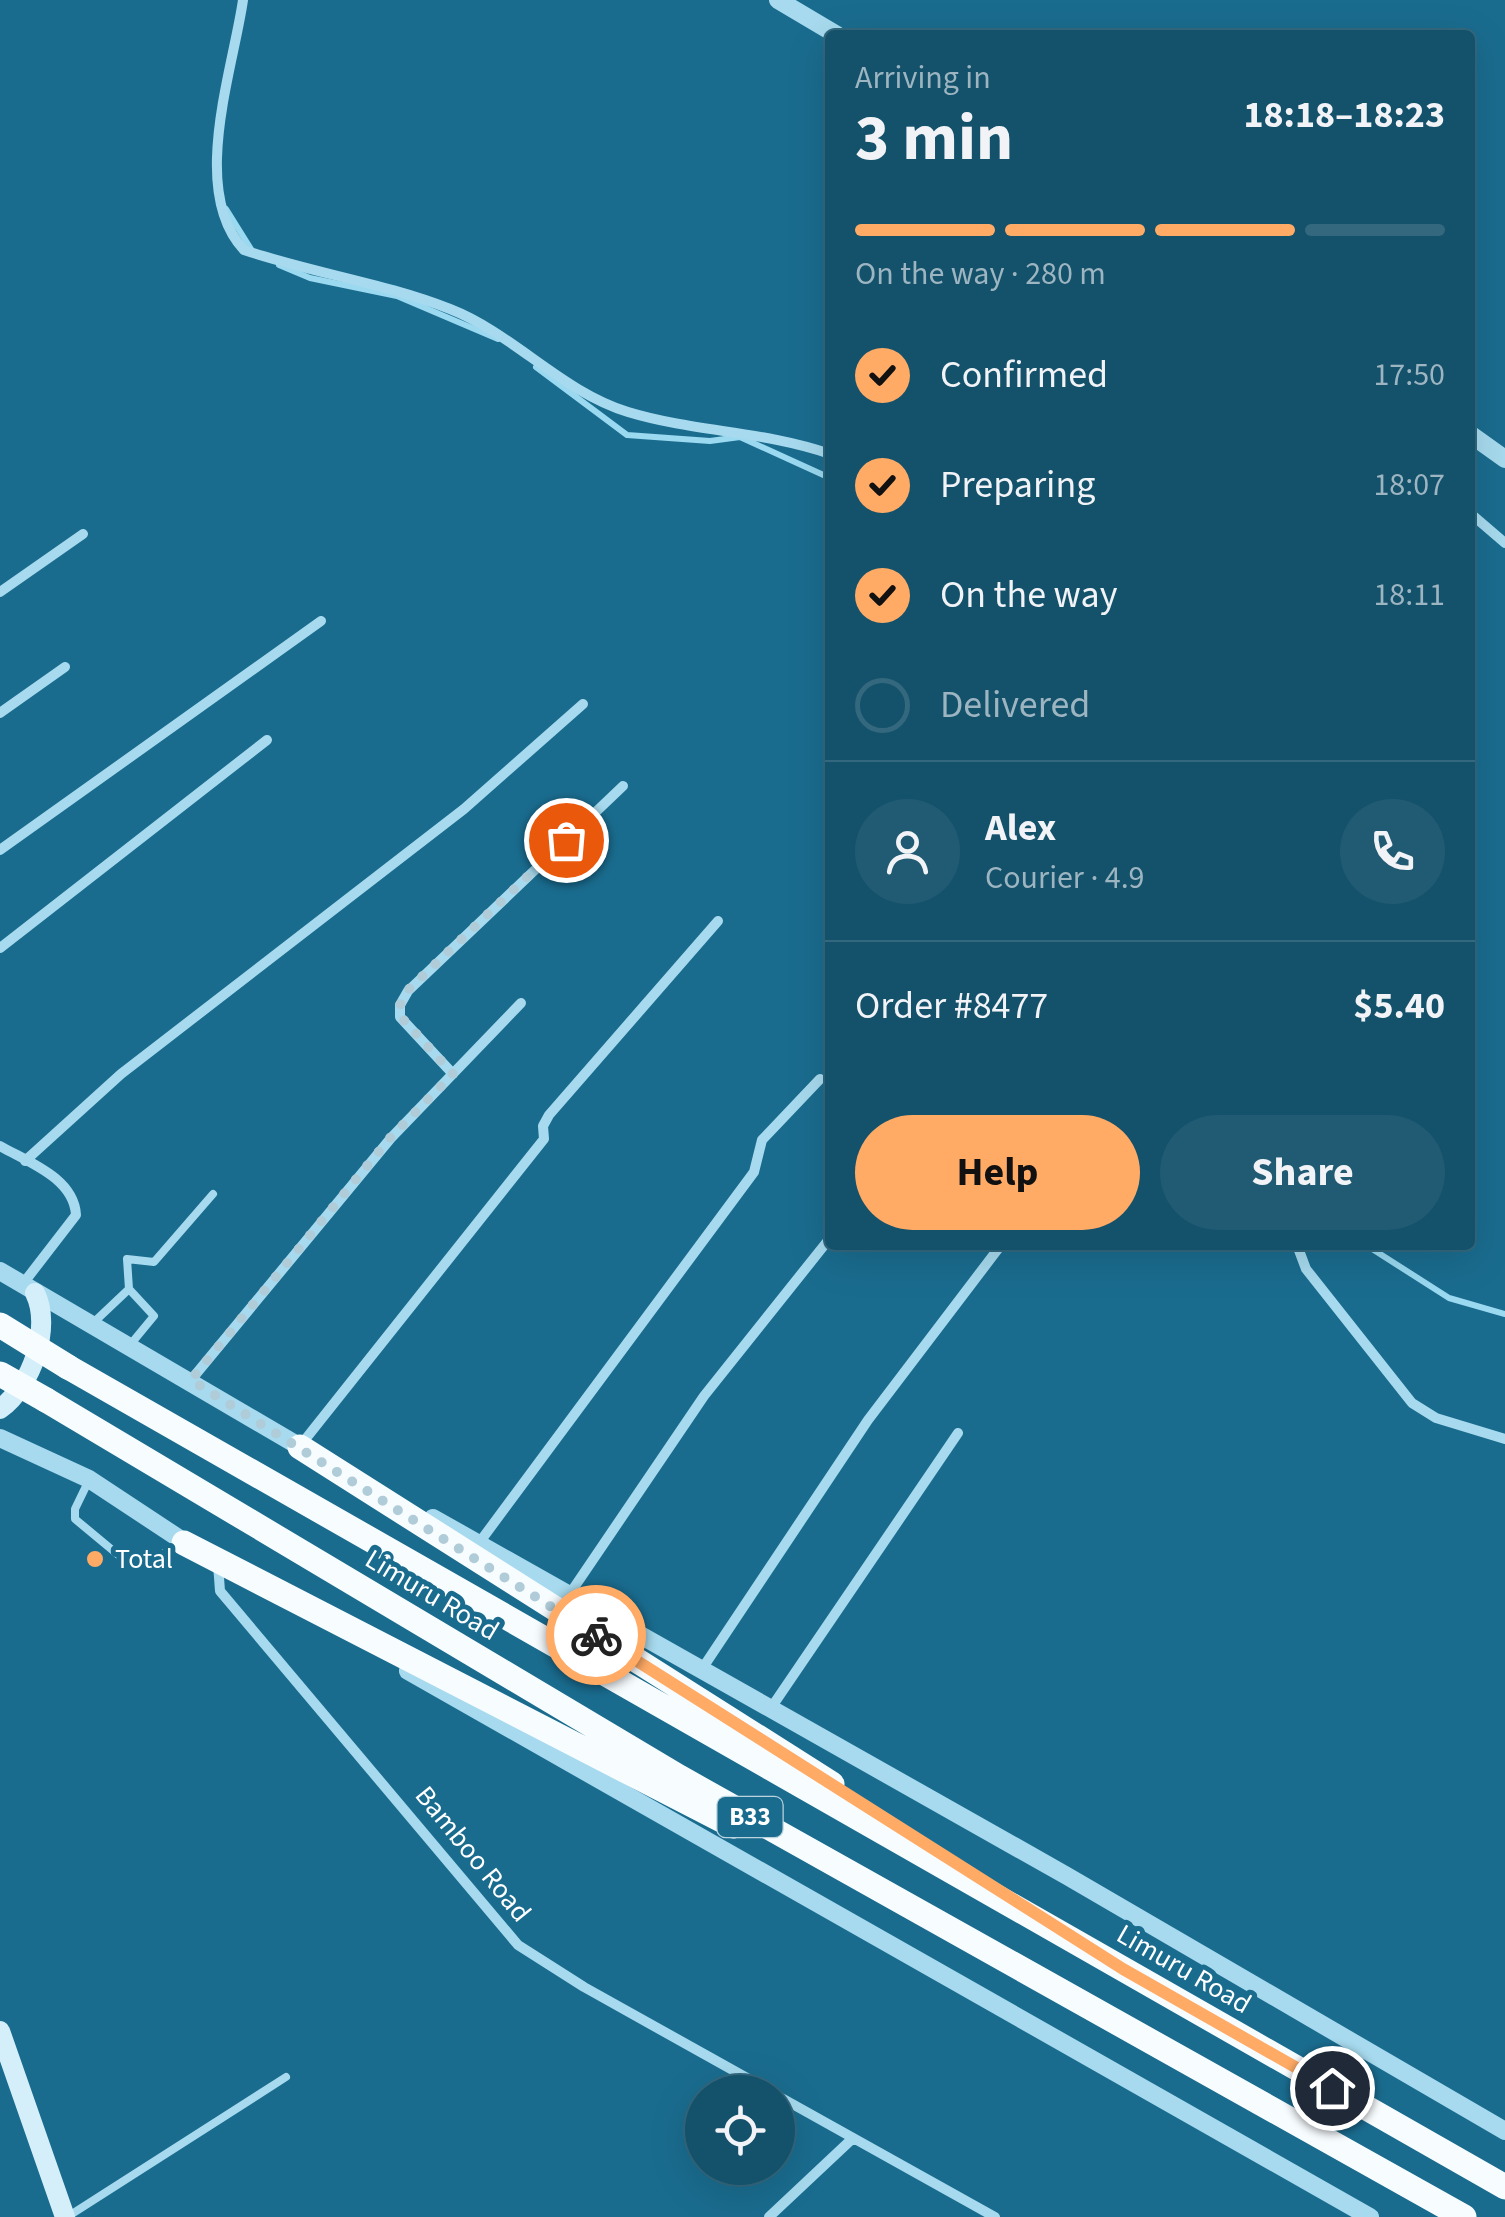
<!DOCTYPE html>
<meta charset="utf-8">
<style>
:root{--surface:#14516b;--page:#215b73;--text:#f1f3f6;--muted:#9db5c1;--line:#33687e;--accent:#ffaa65}
body{margin:0;font-family:"Source Sans 3",sans-serif;background:var(--page);color:var(--text);height:100vh;display:flex;flex-direction:column;font-size:38px;white-space:nowrap}
*{box-sizing:border-box;margin:0}
p{font-size:32px;color:var(--muted)}
.icon{flex:none;width:55px;height:55px;fill:none;stroke:currentColor;stroke-width:2;stroke-linecap:round;stroke-linejoin:round}
.map{position:relative;flex:1;overflow:hidden}
.sheet{position:absolute;left:825px;top:30px;width:650px;height:1220px;display:flex;flex-direction:column;background:var(--surface);border-radius:10px;box-shadow:0 10px 40px #0002,0 0 0 2px var(--line)}
.sheet>*{flex:none}
.fabs{position:absolute;left:685px;top:2075px;display:grid;gap:20px}
.fabs a{display:grid;place-items:center;width:110px;height:110px;border-radius:50%;background:var(--surface);box-shadow:0 10px 40px #0002,0 0 0 2px var(--line);font-size:50px}
.pin{position:absolute;display:grid;place-items:center;width:85px;height:85px;color:#fff;margin:-42px;border:5px solid #fff;border-radius:50%;box-shadow:0 2px 10px #0007}
.courier{position:absolute;display:grid;place-items:center;width:100px;height:100px;margin:-50px;border:8px solid #ffaa65;border-radius:50%;background:#fff;color:#222;box-shadow:0 2px 12px #0007}
.headline em{font-style:normal;font-weight:700}
.headline div{display:flex;flex-direction:column-reverse}
.headline{display:flex;align-items:center;justify-content:space-between;height:170px;padding:0 30px}
h1{font-size:65px;font-weight:700;line-height:75px}
.bar{display:grid;grid-template-columns:repeat(4,1fr);gap:15px 10px;align-content:center;height:120px;padding:0 30px}
.bar i{height:12px;border-radius:8px;background:var(--line)}
.bar .current{background:var(--accent)}
.bar p{grid-column:span 4}
.line{display:flex;align-items:center;gap:25px;padding:0 30px;border-top:2px solid var(--line)}
.line div{flex:1}
.round{display:grid;place-items:center;flex:none;width:105px;height:105px;border-radius:52px;background:var(--page)}
ol{padding:0 30px;list-style:none}
li{display:flex;align-items:center;gap:30px;height:110px}
li p{margin-inline-start:auto}
li .icon{padding:10px;border-radius:50%;background:var(--accent);color:#111;stroke-width:4}
li:last-child{color:var(--muted)}
li i{width:55px;height:55px;border:5px solid var(--line);border-radius:50%}
.cta{display:flex;gap:20px;margin-top:auto;padding:20px 30px}
.cta a{flex:1;height:115px;border-radius:60px;background:var(--accent);color:#111;font-size:40px;font-weight:700;line-height:115px;text-align:center}
.cta a+a{background:var(--page);color:var(--text)}
.map>svg:first-child{display:block}
</style>
<div class="map">
<svg width="1505" height="2217" viewBox="0 0 1505 2217">
<rect width="100%" height="100%" fill="#1a6c8f"/>
<g fill="none" stroke-linecap="round" stroke-linejoin="round">
<path stroke="#9ad9f0" stroke-width="6" d="M226,209L254,254
M279,265L310,278L397,296L498,339
M536,367L627,435L710,441L740,437L830,478
M1366,1245L1449,1298L1505,1314"/>
<path stroke="#a7daee" stroke-width="8" d="M129,1289L154,1316L130,1345
M92,1324L129,1289L127,1259L154,1262L213,1194
M89,1480L75,1509V1519L134,1568L180,1545
M67,2217L286,2077"/>
<path stroke="#a7daee" stroke-width="10" d="M243,0C233,70 189,191 244,250C312,273 384,283 450,309C514,334 562,392 628,412C694,432 764,431 830,454
M1470,513L1505,543
M0,592L83,534
M0,713L65,667
M0,850L321,621
M0,948L267,740
M453,1074L400,1017V1005L408,991L623,786
M0,1146C28,1162 74,1178 76,1215L22,1285
M25,1161L121,1074L464,809L583,704
M1297,1245L1306,1269L1412,1403L1436,1418L1505,1439
M191,1380L391,1138L521,1003
M300,1446L544,1139L543,1126L549,1115L718,921
M479,1543L754,1172L762,1140L820,1079
M218,1564L220,1591L518,1945L584,1987L772,2092
M569,1595L704,1396L830,1238
M702,1669L868,1420L1001,1245
M771,1708L958,1433
M778,2096L995,2217
M769,2217L852,2139"/>
<path stroke="#a7daee" stroke-width="18" d="M778,0L837,35
M1470,434L1505,459
M0,1271L309,1452
M0,1438L89,1479L195,1549
M433,1518L1067,1876L1505,2131
M408,1671L1370,2217"/>
<path stroke="#d4effa" stroke-width="20" d="M0,1409C32,1386 52,1327 35,1293
M0,2031L65,2217"/>
<path stroke="#f7fcff" stroke-width="25" d="M68,1367L1505,2187
M46,1400L679,1777L1464,2217
M300,1447L832,1784
M184,1543L733,1826"/>
<path stroke="#f7fcff" stroke-width="25" d="M0,1325L68,1367
M0,1374L46,1400"/>
</g>
<g fill="none" stroke-linecap="round" stroke-linejoin="round">
<path stroke="#afccd8" stroke-width="10" stroke-dasharray="0 18" d="M566,840L408,990L400,1005V1016L453,1074L390,1138L191,1380L596,1635"/>
<path stroke="#ffaa65" stroke-width="12" d="M596,1635L1123,1969L1332,2088"/>
</g>
<circle fill="#ffaa65" stroke="#1a6c8f" stroke-width="4" cx="95" cy="1559" r="10"/>
<g text-anchor="middle" dominant-baseline="central" stroke-width="10" stroke-linejoin="round" paint-order="stroke">
<rect fill="#1a6c8f" stroke="#bad3dd" stroke-width="2.5" x="717.5" y="1797" width="65" height="40" rx="8"/>
<g font-size="25" font-weight="bold" fill="#fff">
<text x="750" y="1817">B33</text>
</g>
<g font-size="28" fill="#fff" stroke="#1a6c8f" text-anchor="start">
<text x="115" y="1559">Total</text>
</g>
<g font-size="28" fill="#fff" stroke="#1a6c8f">
<text transform="translate(432 1595) rotate(31)">Limuru Road</text>
<text transform="translate(473 1854) rotate(51)">Bamboo Road</text>
<text transform="translate(1184 1969) rotate(30)">Limuru Road</text>
</g>
</g>
</svg>
<div class="fabs">
<a><svg class="icon" aria-label="locate" viewBox="0 0 24 24"><circle cx="12" cy="12" r="6"/><path d="M12 2v4M12 18v4M2 12h4M18 12h4"/></svg></a>
</div>
<div class="pin" style="left:566px;top:840px;background:#ea580c"><svg class="icon" aria-label="bag" viewBox="0 0 24 24"><path d="M5 8h14l-1 12H6zM9 8a3 3 0 0 1 6 0"/></svg></div>
<div class="pin" style="left:1332px;top:2088px;background:#1f2937"><svg class="icon" aria-label="home" viewBox="0 0 24 24"><path d="M3 11l9-7 9 7M6 9v11h12V9"/></svg></div>
<div class="courier" style="left:596px;top:1635px"><svg class="icon" aria-label="bike" viewBox="0 0 24 24"><circle cx="6" cy="16" r="4"/><circle cx="18" cy="16" r="4"/><path d="M6 16l4-8h5l3 8M10 8l3 8H6M13 5h3"/></svg></div>
<section class="sheet">
<div class="headline"><div><h1>3 min</h1><p>Arriving in</p></div><em>18:18–18:23</em></div>
<div class="bar"><i class="current"></i><i class="current"></i><i class="current"></i><i></i><p>On the way · 280 m</p></div>
<ol>
<li><svg class="icon" aria-label="check" viewBox="0 0 24 24"><path d="M5 12l5 5 9-10"/></svg>Confirmed<p>17:50</p></li>
<li><svg class="icon" aria-label="check" viewBox="0 0 24 24"><path d="M5 12l5 5 9-10"/></svg>Preparing<p>18:07</p></li>
<li><svg class="icon" aria-label="check" viewBox="0 0 24 24"><path d="M5 12l5 5 9-10"/></svg>On the way<p>18:11</p></li>
<li><i></i>Delivered</li>
</ol>
<div class="line" style="height:180px"><a class="round"><svg class="icon" aria-label="person" viewBox="0 0 24 24"><circle cx="12" cy="8" r="4"/><path d="M4 21q1-7 8-7t8 7"/></svg></a><div><b>Alex</b><p>Courier · 4.9</p></div><a class="round"><svg class="icon" aria-label="phone" viewBox="0 0 24 24"><path d="M5 4h4l2 5-3 2q2 4 5 5l2-3 5 2v4C11 20 4 13 5 4z"/></svg></a></div>
<div class="line" style="height:130px"><div>Order #8477</div><b>$5.40</b></div>
<div class="cta"><a>Help</a><a>Share</a></div>
</section>
</div>
